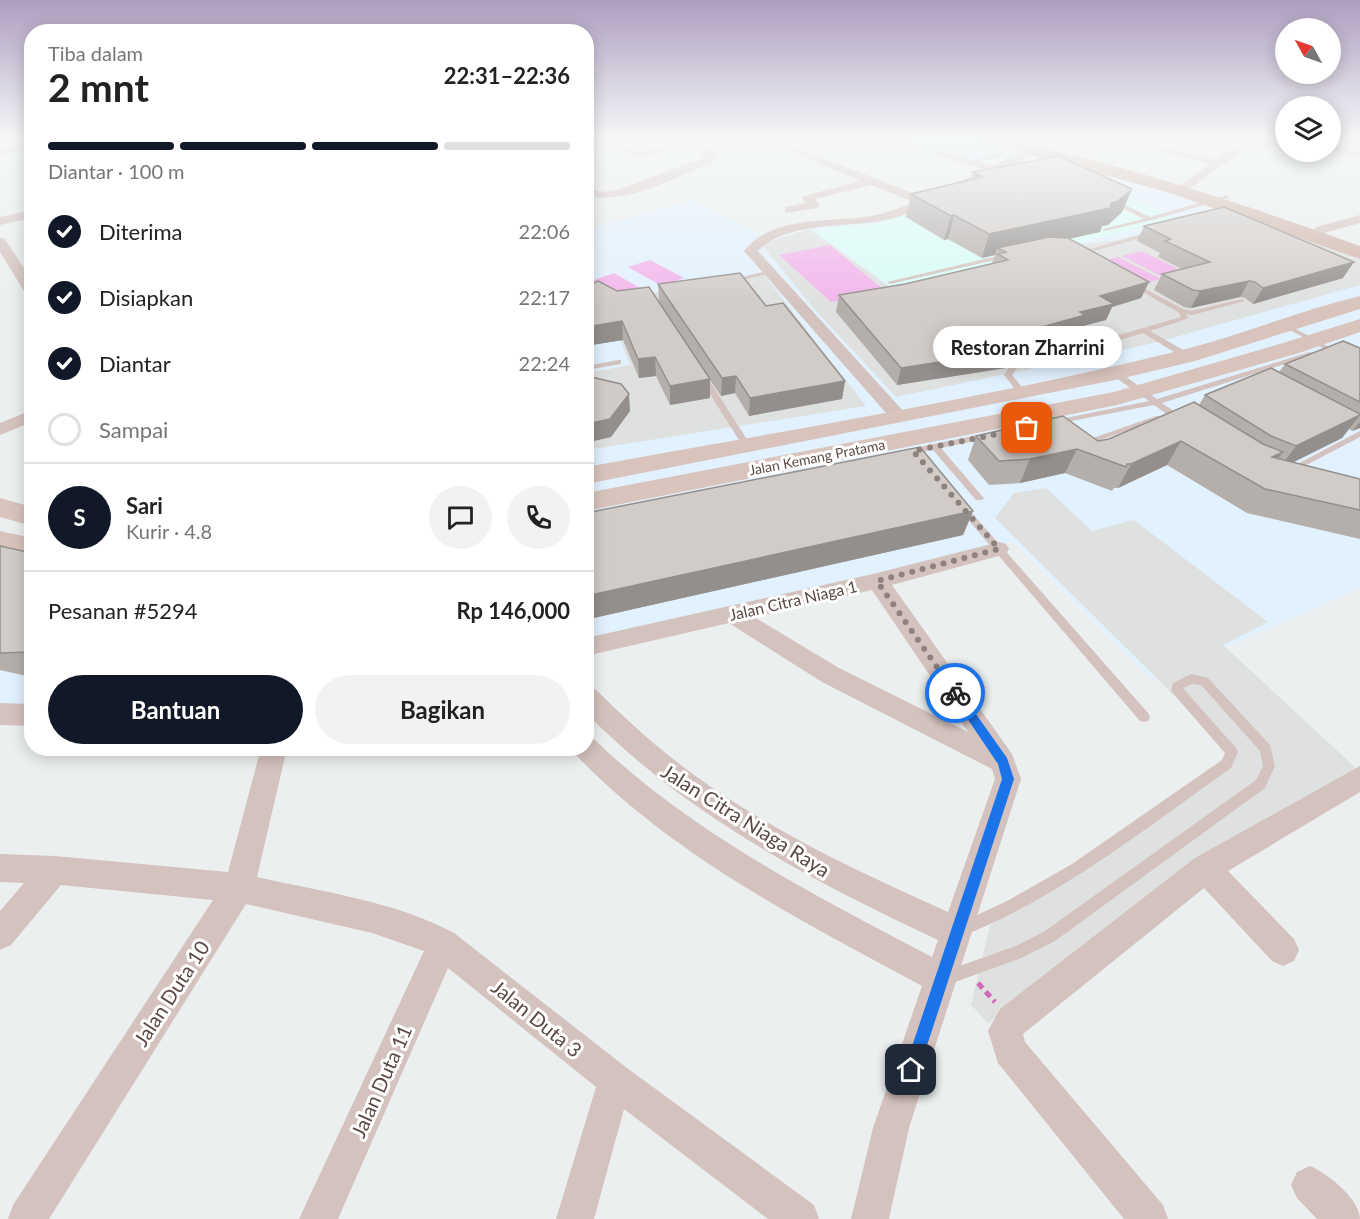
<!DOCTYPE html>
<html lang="id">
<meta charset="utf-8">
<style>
:root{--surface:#fff;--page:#f2f2f2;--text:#222;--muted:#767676;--line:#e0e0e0;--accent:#111827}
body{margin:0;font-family:Lato,sans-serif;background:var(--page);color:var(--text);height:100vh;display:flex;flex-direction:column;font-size:22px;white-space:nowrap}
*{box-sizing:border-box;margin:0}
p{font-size:20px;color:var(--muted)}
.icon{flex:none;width:33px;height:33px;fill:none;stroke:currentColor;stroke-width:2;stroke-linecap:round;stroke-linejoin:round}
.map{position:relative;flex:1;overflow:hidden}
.sheet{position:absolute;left:24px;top:24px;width:570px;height:732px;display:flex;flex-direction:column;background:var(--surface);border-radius:24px;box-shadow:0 3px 15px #0003}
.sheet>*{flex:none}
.needle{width:39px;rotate:310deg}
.fabs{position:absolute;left:1275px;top:18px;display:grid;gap:12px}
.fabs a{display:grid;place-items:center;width:66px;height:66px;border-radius:50%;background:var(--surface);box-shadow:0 3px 15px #0003;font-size:30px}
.pin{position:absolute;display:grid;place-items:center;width:51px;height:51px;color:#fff;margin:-26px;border-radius:12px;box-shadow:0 3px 9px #0006}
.courier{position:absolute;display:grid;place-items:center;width:60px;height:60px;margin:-30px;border:4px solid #1a73e8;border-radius:50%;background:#fff;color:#222;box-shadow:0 2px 8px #0007}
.bubble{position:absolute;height:42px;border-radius:21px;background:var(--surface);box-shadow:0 3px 15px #0003;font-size:20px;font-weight:700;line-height:42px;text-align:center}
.headline em{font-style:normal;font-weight:700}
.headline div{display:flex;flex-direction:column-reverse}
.headline{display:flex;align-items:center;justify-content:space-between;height:102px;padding:0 24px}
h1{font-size:39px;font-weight:700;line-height:45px}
.bar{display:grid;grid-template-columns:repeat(4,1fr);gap:9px 6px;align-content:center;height:72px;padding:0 24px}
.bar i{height:8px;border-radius:4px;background:var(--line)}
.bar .active{background:var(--accent)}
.bar p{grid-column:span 4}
.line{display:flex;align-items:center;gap:15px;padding:0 24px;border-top:2px solid var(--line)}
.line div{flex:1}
.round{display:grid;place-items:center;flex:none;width:63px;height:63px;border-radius:32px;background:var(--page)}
ol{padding:0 24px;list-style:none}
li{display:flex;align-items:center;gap:18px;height:66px}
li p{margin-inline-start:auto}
li .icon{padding:6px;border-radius:50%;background:var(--accent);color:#fff;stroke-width:4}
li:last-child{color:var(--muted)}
li i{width:33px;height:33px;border:3px solid var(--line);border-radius:50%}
.action{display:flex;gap:12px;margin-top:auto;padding:12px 24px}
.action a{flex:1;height:69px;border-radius:36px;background:var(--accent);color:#fff;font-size:24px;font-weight:700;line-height:69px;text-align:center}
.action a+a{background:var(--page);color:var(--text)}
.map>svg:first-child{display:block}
</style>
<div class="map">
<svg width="1360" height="1219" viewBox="0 0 1360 1219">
<rect width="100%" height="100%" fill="#ecefef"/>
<path fill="#e2f1fe" d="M903,137H983L1036,149L1360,252V588L1152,680L1014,542L587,647V229L694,200L766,237L820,221L857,223L920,202L995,169L899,138Z
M0,549L31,557V718L0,717Z"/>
<path fill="#dee1df" d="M1232,210L1360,260V285L1154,343L896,397L816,311L761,244L809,229L894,290L1049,248L1118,240Z
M764,275L866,406L587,450V373L630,365L605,301Z
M1046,488L1092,531L1134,520L1268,622L1223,645L1356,768L988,1023L971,1005L990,925L1235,756L995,518L1014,493Z"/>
<path fill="#d8fdf7" d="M1058,169L1179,218L977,268L890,286L815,231L830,227L875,225L965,191Z"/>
<path fill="#f3b4eb" d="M830,245L885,291L831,302L779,255Z
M1142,251L1185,272L1165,278L1122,256Z
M1118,257L1161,279L1140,284L1098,262Z
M650,260L684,278L662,286L628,267Z
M614,273L647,292L624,301L591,281Z"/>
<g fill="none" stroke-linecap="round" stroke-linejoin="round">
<path stroke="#d469b9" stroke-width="2" stroke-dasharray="2 1.5" stroke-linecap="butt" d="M821,145L852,137"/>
<path stroke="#d469b9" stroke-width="5" stroke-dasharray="7 4.5" stroke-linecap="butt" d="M978,983L995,1002"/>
<path fill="#d4c2be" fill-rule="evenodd" d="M992,138H996L1006,154L971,164V162L1001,152Z
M1227,195L1229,198L1152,220L1105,231L1102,229L1144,219L1112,203V201H1116L1150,217Z
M1150,232L1152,233V235L1079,255L1076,253Z
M1006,254L1008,255V257L890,284L887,282Z
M771,270L774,272L773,273L732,282L729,280Z
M1132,284H1136L1183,309L1192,311L1242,299L1245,301L1192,315L1186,314L1188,318L1187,319L1150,331L1190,354V358H1184L1143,333L1094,348L1018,367L1012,375L1026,392L1025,394H1019L1004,375L1012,363L1088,344L1181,317L1178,312L1132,286Z
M1285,323L1360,364V369L1283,326V324Z
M1310,352L1317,354L1162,403L1184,418V422H1178L1154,405L1056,424L1052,422L1056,420L1149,401L1112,375V371H1118L1157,399Z
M618,360H621V364L586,370V366Z
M699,373L706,375L751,446L750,448H744L698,375Z
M1156,416H1159L1163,418L1086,445L1083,446L1079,443Z
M1360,431V437L1291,473H1285L1284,471Z
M988,433L992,436L991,438L941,448L982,496L984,498L982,500H976L933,450L909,455L905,452L909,449Z
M961,503L964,504L1148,713L1150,717L1148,721L1144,722L1140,721L958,508L956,506Z
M1191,674L1208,678L1270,745L1275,766L1265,788L1055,941L1019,959L947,985L942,982L939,977L942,972L1016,946L1045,931L1256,780L1263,766L1260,751L1201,685L1192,684L1183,688L1236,748L1238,752L1231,768C1145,829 1061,896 963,936L958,934L956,929L958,924L1009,900L1072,864L1222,760L1225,753L1171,691L1173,683Z"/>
<path fill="#d4c2be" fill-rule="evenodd" d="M597,137H609L637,152L701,137H725L707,143L716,157L713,162C680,175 621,208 586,194V187L601,192L620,189L705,157L697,145L636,158Z
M756,137H769L925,198L984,170L937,155V151H945L992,166L1032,147L1041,149C1032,158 1016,162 1005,168C967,187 928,210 886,220C849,228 785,221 758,251L905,413L908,417L905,421H893L744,251C771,216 827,222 866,217C882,214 899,209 914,202L871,185L815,199L820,205L818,208L785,213V207L806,203L802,198L804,196L860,181Z
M1102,137H1118L1216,160L1249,137H1260L1258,140L1286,141V147L1250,145L1192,187L1176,192L1170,189L1184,183L1210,164Z
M32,139V146L0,156V150Z
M1330,145L1360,151V157L1330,151Z
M32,210V218L0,225V217Z
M1360,215V223L1320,234L1314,230L1316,227Z
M0,238L5,239L32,281V297L27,296L0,252Z
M32,410V422L0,435V423Z
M999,542L1006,544L1009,549L1006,554L892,585L1012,754L1021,779L909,1128L889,1219H851L873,1128L922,986C802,921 673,856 577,756L573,748H586V737L595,740C690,832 816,896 932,957L938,940C809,879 688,816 586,713V686L595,689C621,714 647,739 677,762C758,825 854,870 948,912L995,779L992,769L822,682L729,623L586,656V638L877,573ZM872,590L968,732L839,668L754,617Z
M0,703L32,704V726L0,725Z
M261,748H287L257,877C323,892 394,901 454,933L627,1068L814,1205L819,1219H768L624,1109L594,1219H556L596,1087L448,968L338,1219H299L424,951L372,933L246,904L49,1219H8L13,1205L213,900L61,885L11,945L0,950V911L24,883L0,882V854L55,856L228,872Z
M1360,766V792L1228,871L1294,939L1299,950L1294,961L1283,966L1272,961L1204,888L1023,1034L1025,1042L1163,1205L1168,1219H1124L998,1063L988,1031L1000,1009L1195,858Z
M1310,1166C1327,1173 1360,1199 1360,1219H1317L1297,1198L1291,1185L1297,1172Z"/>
<path fill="#d8c4bc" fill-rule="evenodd" d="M1360,296V309L1195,361L1115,380L586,484V467C783,431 984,399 1178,351C1239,336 1298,311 1360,296Z
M1360,319V332L1299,353L1117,405L586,511V493L1114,392L1283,343Z
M0,498L32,507V526L0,517Z
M0,531L32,538V558L0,551Z"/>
<path fill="#cfb2a8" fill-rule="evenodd" d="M975,137C1007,133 1041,147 1073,155C1170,180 1266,212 1360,246V259L1167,192L977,140Z"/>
</g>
<path fill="#b5afac" d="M1123,137H1169L1161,142L1151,139L1147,142Z
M1272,137H1286V140Z
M1344,137H1360V140Z
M973,172L1132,189L1122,212L1108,225L1102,226L1100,232L1069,239L1149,282L1141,298L1112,307L1106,320L1079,327L1078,331L1012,351L1006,368L897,385L836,312L839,295L905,284L992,263L995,255L982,258L948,239L944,240L906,217L911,194L971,180Z
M1144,226L1343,278L1253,304L1245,298L1240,297L1191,308L1184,307L1154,290L1162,274L1182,269L1158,257L1160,253L1137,241Z
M589,276L590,285L659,301L658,284L766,306L845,381L842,399L749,416L735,393L721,396L710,380V398L670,405L656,376L639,378L623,340L590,345Z
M1360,348V428L1352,431L1349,429L1342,438L1293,462L1360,479V539L1247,513L1167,465L1118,488H1114L1112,491L1065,473L1020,483L989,485L968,460L976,436L1098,441L1109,439L1199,405L1205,395L1279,372L1285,364Z
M586,378L630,411L611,437L589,442L586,441Z
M973,511L963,535L589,619L586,609V513Z
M0,546L32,553V676H27L0,670Z"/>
<path fill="#938f8c" d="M1163,137H1169L1161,142Z
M1132,189L1122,212L1108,225L1102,226L1100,232L1006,252L997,248L995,255L982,258L989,234L1111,203Z
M954,215L948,239L944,240L951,216Z
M1354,262L1343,278L1253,304L1263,288Z
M589,276L591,295L586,297V278Z
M1249,281L1240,297L1191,308L1200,291Z
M1149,282L1141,298L1112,307L1106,320L1079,327L1078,331L1010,351H1012L1006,368L897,385L901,368L1080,312L1100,296Z
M622,321L623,340L586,346V327Z
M655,357L656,376L639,378L638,359Z
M736,376L735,393L721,396L722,378Z
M710,379V398L670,405V386Z
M845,381L842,399L749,416L750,398Z
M629,394L630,411L611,437L589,442L587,424Z
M1360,415L1342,438L1278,470L1296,446Z
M1360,422V428L1352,431Z
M1181,441L1167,465L1118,488L1131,464Z
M1077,449L1065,473L1020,483L1030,459Z
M1283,452L1265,476L1272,457Z
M973,511L963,535L589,619L586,596Z"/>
<path fill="#d2ccc8" stroke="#938f8c" stroke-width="1.5" d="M1058,156L1132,189L1118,201L1111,203L1110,208L989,234L954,215L951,216L911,194L982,177L973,172Z
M1224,207L1354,262L1263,288L1255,282L1249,281L1200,291L1193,290L1162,274L1210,262L1165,241L1171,239L1144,226Z
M1049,237L1068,238L1149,282L1100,296L1114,304L1080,312L1085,315L999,339L1012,351L901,368L839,295L905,284L1008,260L998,254L1006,252L997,248Z
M740,273L766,306L783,303L845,381L750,398L736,376L722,378L658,284Z
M598,281L617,291L649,287L710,379L670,386L655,357L638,359L622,321L586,327V287Z
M1343,341L1360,348V402L1285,364Z
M1271,368L1360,414V415L1296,446L1271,436L1205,395Z
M591,377L621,384L629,394L610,419L587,424L586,378Z
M1194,402L1263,444L1283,452L1272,457L1360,479V510L1265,489L1181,441L1131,464H1127L1126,467L1077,449L1030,459L999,461L976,436L1063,416L1098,441L1109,439Z
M920,447L973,511L586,596V513Z
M0,546L32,553V652L0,653Z"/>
<linearGradient id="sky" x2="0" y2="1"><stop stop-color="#ad9ebf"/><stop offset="0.45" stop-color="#f6f8f8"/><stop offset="1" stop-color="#f6f8f8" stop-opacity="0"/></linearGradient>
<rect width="1360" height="307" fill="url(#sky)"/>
<path fill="#1a73e8" d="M955,689L959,690L1007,758L1014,779L919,1070L917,1075L911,1078L906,1075L904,1070L1002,779L998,764L952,696L950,693Z"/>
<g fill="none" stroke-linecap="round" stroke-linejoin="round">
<path stroke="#8e827f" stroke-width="6" stroke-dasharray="0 10.8" d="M955,693L877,581L999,549L913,451L1027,428"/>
</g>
<g text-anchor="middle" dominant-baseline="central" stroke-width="6" stroke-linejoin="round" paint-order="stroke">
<g font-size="14" fill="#5c4843" stroke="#fff">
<text transform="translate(817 457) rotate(-11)">Jalan Kemang Pratama</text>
</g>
<g font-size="16" fill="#5c4843" stroke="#fff">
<text transform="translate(793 600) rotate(-13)">Jalan Citra Niaga 1</text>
</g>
<g font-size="20" fill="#5c4843" stroke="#fff">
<text transform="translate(746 820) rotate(32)">Jalan Citra Niaga Raya</text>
<text transform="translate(171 993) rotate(-57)">Jalan Duta 10</text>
<text transform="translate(537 1018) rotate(39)">Jalan Duta 3</text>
<text transform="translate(381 1081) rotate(-66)">Jalan Duta 11</text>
</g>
</g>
</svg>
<div class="fabs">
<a><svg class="needle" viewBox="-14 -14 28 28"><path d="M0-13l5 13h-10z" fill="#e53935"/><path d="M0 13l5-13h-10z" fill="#767676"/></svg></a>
<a><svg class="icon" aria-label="layers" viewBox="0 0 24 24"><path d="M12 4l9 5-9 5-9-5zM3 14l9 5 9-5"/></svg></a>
</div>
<div class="pin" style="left:1027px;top:428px;background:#ea580c"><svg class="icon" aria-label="bag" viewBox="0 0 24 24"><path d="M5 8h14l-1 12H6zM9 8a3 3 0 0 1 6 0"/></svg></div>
<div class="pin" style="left:911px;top:1070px;background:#1f2937"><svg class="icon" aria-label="home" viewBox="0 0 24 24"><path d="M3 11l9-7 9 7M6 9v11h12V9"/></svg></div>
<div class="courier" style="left:955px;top:693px"><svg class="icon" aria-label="bike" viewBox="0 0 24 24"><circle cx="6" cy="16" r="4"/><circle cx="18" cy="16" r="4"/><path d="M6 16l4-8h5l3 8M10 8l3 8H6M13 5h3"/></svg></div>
<div class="bubble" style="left:933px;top:326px;width:189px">Restoran Zharrini</div>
<section class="sheet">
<div class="headline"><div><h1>2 mnt</h1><p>Tiba dalam</p></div><em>22:31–22:36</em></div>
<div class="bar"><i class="active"></i><i class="active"></i><i class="active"></i><i></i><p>Diantar · 100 m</p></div>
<ol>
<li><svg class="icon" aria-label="check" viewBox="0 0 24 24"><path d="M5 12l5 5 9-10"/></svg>Diterima<p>22:06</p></li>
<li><svg class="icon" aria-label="check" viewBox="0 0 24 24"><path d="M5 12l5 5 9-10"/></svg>Disiapkan<p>22:17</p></li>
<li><svg class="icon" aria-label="check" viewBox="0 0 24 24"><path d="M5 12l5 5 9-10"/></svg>Diantar<p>22:24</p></li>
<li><i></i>Sampai</li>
</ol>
<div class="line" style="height:108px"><b class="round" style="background:var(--accent);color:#fff">S</b><div><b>Sari</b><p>Kurir · 4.8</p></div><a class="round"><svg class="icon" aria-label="chat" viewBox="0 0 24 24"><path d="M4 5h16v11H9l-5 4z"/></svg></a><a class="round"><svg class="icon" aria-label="phone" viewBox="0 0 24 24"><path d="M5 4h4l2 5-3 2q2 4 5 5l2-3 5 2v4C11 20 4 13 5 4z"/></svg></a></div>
<div class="line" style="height:78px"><div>Pesanan #5294</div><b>Rp 146,000</b></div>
<div class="action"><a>Bantuan</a><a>Bagikan</a></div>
</section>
</div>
